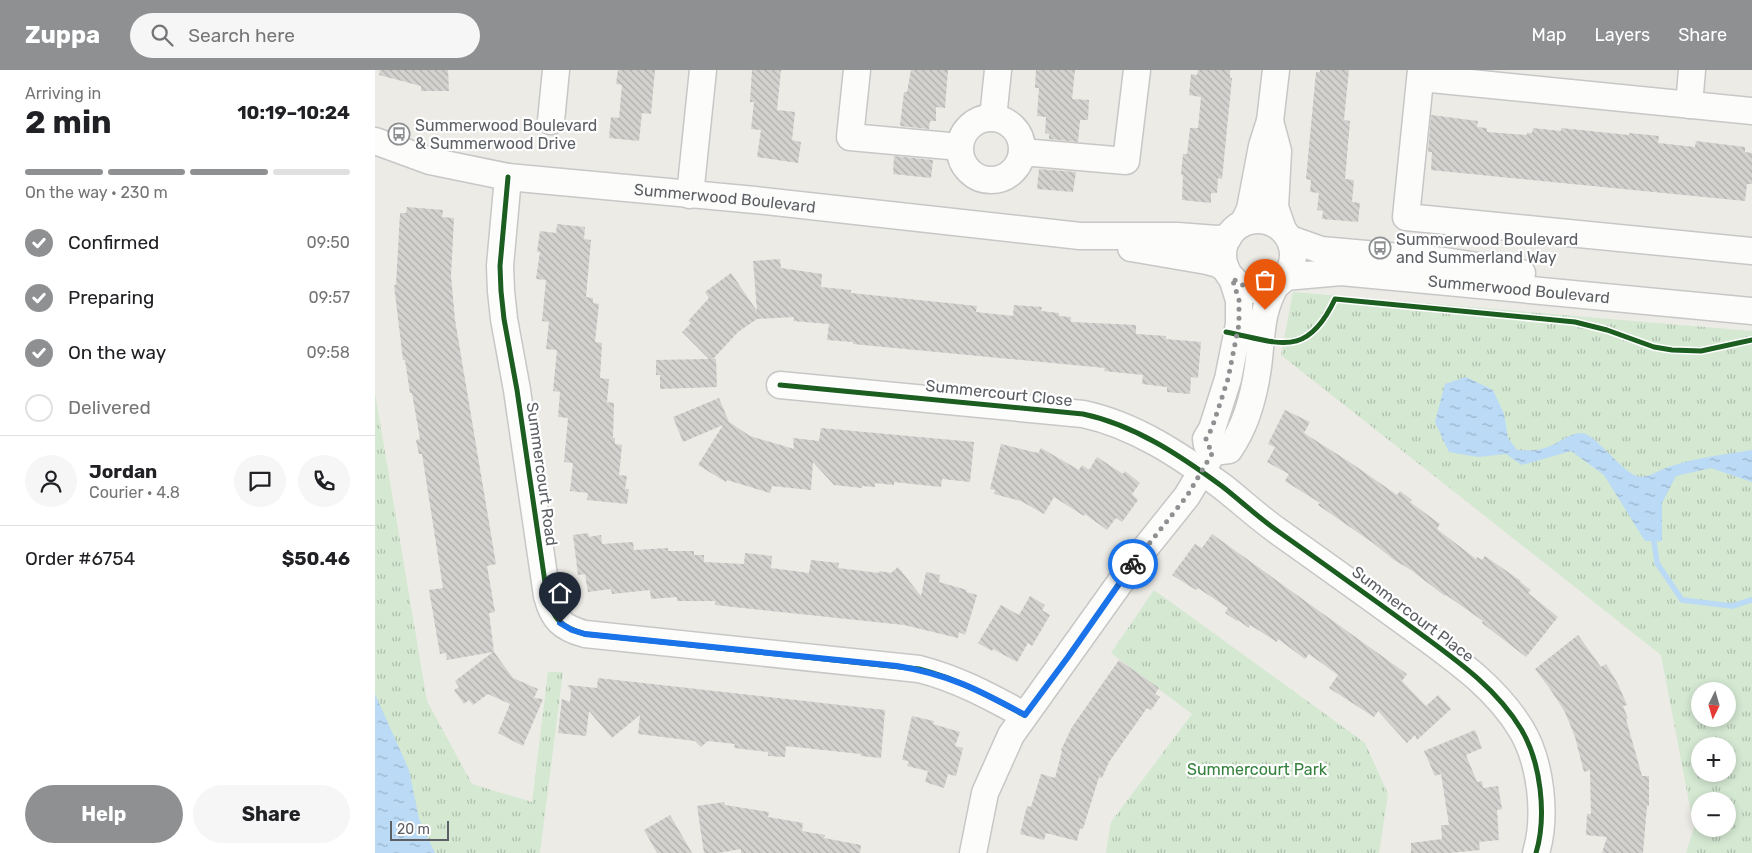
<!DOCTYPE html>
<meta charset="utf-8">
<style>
:root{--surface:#fff;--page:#f6f6f6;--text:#202124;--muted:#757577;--line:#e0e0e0;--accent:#8e9092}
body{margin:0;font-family:Rubik,sans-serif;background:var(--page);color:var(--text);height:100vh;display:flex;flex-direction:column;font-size:19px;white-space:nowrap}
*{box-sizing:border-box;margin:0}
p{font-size:16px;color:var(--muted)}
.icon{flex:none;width:28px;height:28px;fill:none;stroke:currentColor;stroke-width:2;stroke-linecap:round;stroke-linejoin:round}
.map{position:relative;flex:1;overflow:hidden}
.panel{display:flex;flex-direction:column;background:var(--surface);width:375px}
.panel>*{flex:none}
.needle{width:32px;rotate:185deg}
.controls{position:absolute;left:1316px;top:612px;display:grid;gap:10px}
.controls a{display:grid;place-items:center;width:45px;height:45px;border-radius:50%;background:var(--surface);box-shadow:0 2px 8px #0003;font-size:25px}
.scale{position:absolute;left:15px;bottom:12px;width:59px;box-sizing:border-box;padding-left:5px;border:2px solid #5c5f64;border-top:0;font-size:14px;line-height:18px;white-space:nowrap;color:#5c5f64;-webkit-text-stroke:4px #fff;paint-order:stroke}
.pin{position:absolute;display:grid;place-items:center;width:42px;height:42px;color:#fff;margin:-51px -21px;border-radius:50% 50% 50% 0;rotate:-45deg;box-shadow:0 0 5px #0007}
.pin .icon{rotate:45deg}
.courier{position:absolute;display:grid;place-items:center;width:50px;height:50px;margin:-25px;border:4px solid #1a73e8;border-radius:50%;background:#fff;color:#222;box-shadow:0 1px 6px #0007}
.head em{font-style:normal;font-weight:700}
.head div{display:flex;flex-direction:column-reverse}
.head{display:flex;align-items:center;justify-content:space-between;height:85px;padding:0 25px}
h1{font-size:32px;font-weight:700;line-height:38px}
.bar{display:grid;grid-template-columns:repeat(4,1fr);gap:8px 5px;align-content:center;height:60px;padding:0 25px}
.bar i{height:6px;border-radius:4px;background:var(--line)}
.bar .active{background:var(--accent)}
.bar p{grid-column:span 4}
.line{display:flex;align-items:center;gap:12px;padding:0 25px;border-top:1px solid var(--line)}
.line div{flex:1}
.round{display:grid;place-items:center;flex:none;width:52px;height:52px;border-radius:26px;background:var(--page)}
ol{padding:0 25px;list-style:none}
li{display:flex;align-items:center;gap:15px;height:55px}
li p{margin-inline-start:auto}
li .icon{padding:5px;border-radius:50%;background:var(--accent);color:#fff;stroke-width:4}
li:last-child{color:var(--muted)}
li i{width:28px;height:28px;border:2px solid var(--line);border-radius:50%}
.action{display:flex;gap:10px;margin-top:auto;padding:10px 25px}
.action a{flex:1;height:58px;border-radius:30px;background:var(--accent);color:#fff;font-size:20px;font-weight:700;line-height:58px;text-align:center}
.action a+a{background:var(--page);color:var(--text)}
header{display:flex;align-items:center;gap:30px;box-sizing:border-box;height:70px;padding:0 25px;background:var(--accent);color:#fff}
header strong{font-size:24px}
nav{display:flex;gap:28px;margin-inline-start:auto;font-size:18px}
.search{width:350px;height:45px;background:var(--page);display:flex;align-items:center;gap:12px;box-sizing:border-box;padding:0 18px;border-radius:28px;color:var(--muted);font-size:19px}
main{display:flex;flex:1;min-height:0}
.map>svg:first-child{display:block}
</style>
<header>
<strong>Zuppa</strong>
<div class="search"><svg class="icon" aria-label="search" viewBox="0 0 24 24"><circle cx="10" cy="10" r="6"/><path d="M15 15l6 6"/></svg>Search here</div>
<nav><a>Map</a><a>Layers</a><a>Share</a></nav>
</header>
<main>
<section class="panel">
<div class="head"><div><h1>2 min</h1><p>Arriving in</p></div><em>10:19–10:24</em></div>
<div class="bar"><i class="active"></i><i class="active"></i><i class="active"></i><i></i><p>On the way · 230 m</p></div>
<ol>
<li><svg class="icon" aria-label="check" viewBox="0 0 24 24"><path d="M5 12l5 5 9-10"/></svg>Confirmed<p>09:50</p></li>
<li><svg class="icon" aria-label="check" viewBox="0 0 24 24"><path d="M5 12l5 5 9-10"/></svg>Preparing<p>09:57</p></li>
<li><svg class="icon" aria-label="check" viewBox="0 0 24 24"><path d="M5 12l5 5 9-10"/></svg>On the way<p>09:58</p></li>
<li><i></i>Delivered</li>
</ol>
<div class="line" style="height:90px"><a class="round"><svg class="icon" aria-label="person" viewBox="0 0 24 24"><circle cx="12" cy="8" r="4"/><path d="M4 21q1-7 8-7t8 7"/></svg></a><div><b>Jordan</b><p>Courier · 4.8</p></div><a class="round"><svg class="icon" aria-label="chat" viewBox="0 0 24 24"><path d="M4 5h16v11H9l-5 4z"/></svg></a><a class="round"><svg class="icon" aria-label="phone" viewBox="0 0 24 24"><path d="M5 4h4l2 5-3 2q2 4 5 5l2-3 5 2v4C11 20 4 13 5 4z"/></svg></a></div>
<div class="line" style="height:65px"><div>Order #6754</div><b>$50.46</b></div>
<div class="action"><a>Help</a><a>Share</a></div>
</section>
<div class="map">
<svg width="1377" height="783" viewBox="0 0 1377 783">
<defs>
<pattern id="park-tufts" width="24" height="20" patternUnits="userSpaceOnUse" patternTransform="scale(1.25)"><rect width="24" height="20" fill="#d4e8d2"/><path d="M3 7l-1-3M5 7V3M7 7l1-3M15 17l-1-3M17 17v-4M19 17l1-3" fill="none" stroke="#afbfae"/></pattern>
<pattern id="water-ripples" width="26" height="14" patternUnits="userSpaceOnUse" patternTransform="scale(1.25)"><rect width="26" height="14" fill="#badaf6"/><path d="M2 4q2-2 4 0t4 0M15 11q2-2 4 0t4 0" fill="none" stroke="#9ab4cb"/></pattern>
<pattern id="building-back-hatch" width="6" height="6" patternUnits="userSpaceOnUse" patternTransform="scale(1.25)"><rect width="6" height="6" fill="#d3d2cf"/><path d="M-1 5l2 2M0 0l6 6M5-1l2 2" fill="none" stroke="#aeaeac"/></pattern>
</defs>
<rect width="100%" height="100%" fill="#ecebe6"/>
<path fill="url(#park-tufts)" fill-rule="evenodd" d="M918,222L1377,261V783H1311L1319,758L1286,585L906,285ZM1325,621H1352V649H1325ZM1325,676H1352V704H1325ZM1325,731H1352V759H1325Z
M0,323L52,631L97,714L157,732L173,602H188L165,783H0Z
M779,520L990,673L1013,724L1004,783H731L736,752L817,644L736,583Z"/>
<path fill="url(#water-ripples)" d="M1091,307L1118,320L1129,344L1133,368L1142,380C1154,381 1165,381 1175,376C1185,372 1197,362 1207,363C1218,363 1245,398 1259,405C1270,410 1279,403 1288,399C1317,388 1347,385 1377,380V412L1336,398L1301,406L1287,433V471H1270L1229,405L1196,381L1147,395L1131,384L1103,387L1074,382L1060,352L1070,314Z
M0,624L34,700L44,749L60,783H0Z"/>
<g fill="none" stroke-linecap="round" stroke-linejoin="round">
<path stroke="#badaf6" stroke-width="5.5" d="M1279,471L1282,493L1307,530L1357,536L1377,530"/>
</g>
<path fill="url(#building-back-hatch)" d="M5,0H73L74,21H46V16L4,5Z
M243,0H280L276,44L267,43L264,71L234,68L236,47L244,48L247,15L241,14Z
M377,0H406L402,40L420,42L417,70L426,72L423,93L382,87L386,60L376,59L379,32H375Z
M536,0H573L570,38L561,37V51H555L554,59L525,56L529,22H532Z
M661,0H700L697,29L714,30L713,50H705L703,72L674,69V64L670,63L671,47L662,46L664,18H660Z
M823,0H855V8H857L847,109L843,108L842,123H836V133L807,130L808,105H806L808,84H812L815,58H823L826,27L814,25L816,4L822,5Z
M945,0H974L969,50L975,51L970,109L979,110L977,132L985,133L983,152L947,149L948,141L942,140L944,123L935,122L936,110L931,109L941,2H945Z
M1056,45L1103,51L1102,57L1112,58V62L1152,65V63H1157L1158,58L1186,61V58L1254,65V63L1284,66L1283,73L1320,77L1321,71L1370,77V82L1377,83V114H1372L1370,131L1056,100L1057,82H1053Z
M519,86L558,90L556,108L518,104Z
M664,99L701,102L698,122L662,119Z
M32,137L68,140L67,147L79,148L76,206L80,250L121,494L112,496L120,542L114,543L119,582L138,608L163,619L159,628L168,629L148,676L123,663L135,634L113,624L98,635L94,630L89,634L79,620L84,617L80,611L118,582L72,590L71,583L65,584L54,520L68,518L47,384H44L41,370L45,369L37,323H35L30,290H28L19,215H21L25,143H31Z
M182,154L210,157L209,169L216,170L211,227L218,228V233L224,234L220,272L227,273L225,308L234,309L232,332L239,333L238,368H240V374L247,375L244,405L252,406L250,419H254L252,434L212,430L213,423L195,421L198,393L189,392L193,348L183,347L185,322L178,321L182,280L171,279L174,252L167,251L171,210L161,209L165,182H162L165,161L181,163Z
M405,189L406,198L447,204L446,217L476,220V223L602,236L601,242L638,246L639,235L667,237L666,241L684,243V246L696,247V252L761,255V264L791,266V269L826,272L823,308L816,307L815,324L792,322V317L767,314L768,305L729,301L730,298L478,274V272L452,270L454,254L418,251L419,247L382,249L363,262L338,289H341L342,317L285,319V305H281V290L334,289L307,262L316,253L313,251L334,228L330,222L356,203L382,241L378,191Z
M344,328L354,352L375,366L419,379L418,368L444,371L446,358L599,372L595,412L567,409L566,417L519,412V415L500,413V417L487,416V418L459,415L438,392L436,420L397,416L395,423L352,410L351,412L323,395L348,355L308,372L298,347Z
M910,340L935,352L929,363L976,393L1022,425L1025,421L1037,430L1035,432L1065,454L1062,459L1101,489L1102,487L1107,490L1110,486L1146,511L1145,512L1156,520L1153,523L1183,547L1151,587L1107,553L1108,551L1071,525L1070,526L1036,500L1019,490L998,473L943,435L945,433L910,411L914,404L892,392L900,377L893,374Z
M626,374L663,383L666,378L704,400L707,395L714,400L722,387L748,404L750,401L765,413L757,424L763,430L747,452L741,448L732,460L710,444L709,446L679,427L669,444L646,431L619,424L620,420L615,419Z
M213,463L214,467L226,465L227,474L258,472L259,480L293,478V481H319V485H329V492L369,494L370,483L397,486L396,498L434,503L436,490L464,493L463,498L504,503V501L516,503L523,497L546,526L551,502L565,505L564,512L592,520L591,522L602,525L590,565L584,562L583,568L529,555L340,535V531H302V527L276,529L275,520L237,524L236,519L213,522L210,504L203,505L198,465Z
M837,464L1032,604L1027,611L1051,636L1063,625L1076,639L1042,670L1040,665L1032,673L1003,641L999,647L954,618L963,605L934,584L930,589L903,569L902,572L875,555L874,558L863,550L862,551L850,543L853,538L823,518L821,520L797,505L820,474L827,478Z
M655,526L670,535L667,540L675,545L657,576L653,573L642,592L618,579L617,581L603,573L626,535L644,545Z
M1203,565L1226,597L1231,594L1243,614L1252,635L1248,636L1253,649H1251L1267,706H1274V736H1272L1268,783H1227L1232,767L1211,765L1212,744H1216L1215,700L1209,702L1200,667L1190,642L1173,616L1160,599Z
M744,590L784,618L780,624L785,627L776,640L772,638L734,692L727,708L724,707L708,759L705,758L702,771L671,763L669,770L645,764L652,736L656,737L666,704L680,708L687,681L686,680L697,657Z
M223,608L510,640L506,688L486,686V684L411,676L410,687L393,686V682L359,678L360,674L333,671L326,677L320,671L263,664L265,645L237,668L214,641L211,666L183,663L187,629L195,632L196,620L192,615L222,618Z
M537,646L559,651L558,654L585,662L580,676L588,678L581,706L573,704L569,718L550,712L553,701L532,696L534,691L527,690Z
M1100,660L1107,678L1091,685L1102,712L1107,711L1108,718L1123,716L1127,739L1122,740L1124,770L1104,772L1105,780L1074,783H1036V773L1067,769L1066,755H1074L1066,704L1060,706L1049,681Z
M349,732L350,735L394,742L393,747L428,753L427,761L450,765L449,768L486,775L485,783H366V779L343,783H329L322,736Z
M295,745L317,783H282L269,760Z"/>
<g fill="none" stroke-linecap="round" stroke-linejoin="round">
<g stroke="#c7c7c7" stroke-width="29">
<g id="minor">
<path d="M482,0L475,67L585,77"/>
<path d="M1046,0L1031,147L1377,181"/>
<path d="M1046,8L1377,41"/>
<path d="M1314,35L1317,0"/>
<path d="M618,48L623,0"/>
<circle cx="616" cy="79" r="31"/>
<path d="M176,51L181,0"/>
<path d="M895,51L901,0"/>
<path id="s1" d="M0,71L55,91L133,107L154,109L380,130L705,166H802L842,169L853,168"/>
<path d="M647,82L751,91L762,0"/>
<path d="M133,107L125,196L126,221L129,249L142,320L172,526C178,549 187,558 210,564L544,599C583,609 614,626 649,645"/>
<path d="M315,125L328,0"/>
<circle cx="883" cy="185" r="35"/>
<path d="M869,152L875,139L887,76L895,51L903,81L900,137L908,160"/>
<path d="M915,169L946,180L1070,191L1147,203"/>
<path d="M756,178L832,191L843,194L851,199"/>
<path id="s2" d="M910,207L966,202L1377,241"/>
<path d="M405,315L708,344C760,355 806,386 848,417C867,432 884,448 904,462C949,494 994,526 1039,559C1078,588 1120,616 1146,659C1166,692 1172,746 1161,783"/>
<path d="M838,382L832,375L831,369L837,359L853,309L864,254V230L857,208"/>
<path d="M598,783L610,723L636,665L764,486L812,426L838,382L854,380C871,356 879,326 883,297C887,267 885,242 901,215"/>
</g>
</g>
<use href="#minor" stroke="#fcfcfb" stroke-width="26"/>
<g stroke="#fff" stroke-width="8">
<path id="cycleway" d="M133,107L125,196L126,221L129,249L142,320L172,526C178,549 187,558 210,564L544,599C583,609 614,626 649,645
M851,262C905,273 932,289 960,229L1200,252L1232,260L1279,277L1297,280L1326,281L1377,270
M405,315L708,344C760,355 806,386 848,417C867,432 884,448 904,462C949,494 994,526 1039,559C1078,588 1120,616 1146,659C1166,692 1172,746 1161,783"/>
</g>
<use href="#cycleway" stroke="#1b5e20" stroke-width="5"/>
</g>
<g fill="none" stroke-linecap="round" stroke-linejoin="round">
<path stroke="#8e9092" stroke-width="5" stroke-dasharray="0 9" d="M758,494L812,426L838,382L832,374L831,369L837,358L853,309L864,254V230L857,208C874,220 881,224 901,215L894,227L890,240"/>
<path stroke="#1a73e8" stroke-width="6" d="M185,553L197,560L210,564L522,596C573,604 604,620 650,645L693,587L758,494"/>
</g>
<defs>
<g id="bus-ring" transform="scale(1.125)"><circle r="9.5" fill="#fff" stroke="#8e9092" stroke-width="1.5"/><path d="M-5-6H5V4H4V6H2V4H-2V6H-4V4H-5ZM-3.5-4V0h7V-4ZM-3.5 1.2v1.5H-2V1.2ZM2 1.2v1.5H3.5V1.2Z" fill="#8e9092"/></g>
</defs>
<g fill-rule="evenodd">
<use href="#bus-ring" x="24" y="64"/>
<use href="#bus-ring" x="1005" y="178"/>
</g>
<g text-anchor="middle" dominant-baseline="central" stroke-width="4.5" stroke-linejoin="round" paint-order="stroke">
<g font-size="16" fill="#5c5f64" stroke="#fff" text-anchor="start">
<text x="40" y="55">Summerwood Boulevard<tspan x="40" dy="18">&amp; Summerwood Drive</tspan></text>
<text x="1021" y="169">Summerwood Boulevard<tspan x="1021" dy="18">and Summerland Way</tspan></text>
</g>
<g font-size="16" fill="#5c5f64" stroke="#fff">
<text stroke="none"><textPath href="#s1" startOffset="356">Summerwood Boulevard</textPath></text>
<text stroke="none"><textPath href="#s2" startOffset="235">Summerwood Boulevard</textPath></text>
<text transform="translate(624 323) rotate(6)">Summercourt Close</text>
<text transform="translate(167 404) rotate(82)">Summercourt Road</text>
<text transform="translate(1038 544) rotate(37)">Summercourt Place</text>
</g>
<g font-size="16" fill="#35813d" stroke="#fff">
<text x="882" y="699">Summercourt Park</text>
</g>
</g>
</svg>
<div class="controls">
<a><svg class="needle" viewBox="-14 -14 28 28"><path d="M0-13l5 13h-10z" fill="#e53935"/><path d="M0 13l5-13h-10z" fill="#757577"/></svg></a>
<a>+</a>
<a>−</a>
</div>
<div class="scale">20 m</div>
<div class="pin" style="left:890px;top:240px;background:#ea580c"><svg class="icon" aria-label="bag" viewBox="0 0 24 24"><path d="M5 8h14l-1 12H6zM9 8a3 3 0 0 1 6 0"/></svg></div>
<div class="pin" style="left:185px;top:553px;background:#1f2937"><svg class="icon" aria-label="home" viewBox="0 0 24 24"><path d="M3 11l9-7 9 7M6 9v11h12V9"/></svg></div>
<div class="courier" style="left:758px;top:494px"><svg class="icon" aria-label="bike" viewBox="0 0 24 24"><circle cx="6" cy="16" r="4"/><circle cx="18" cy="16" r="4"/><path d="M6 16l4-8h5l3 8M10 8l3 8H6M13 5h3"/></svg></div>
</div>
</main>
